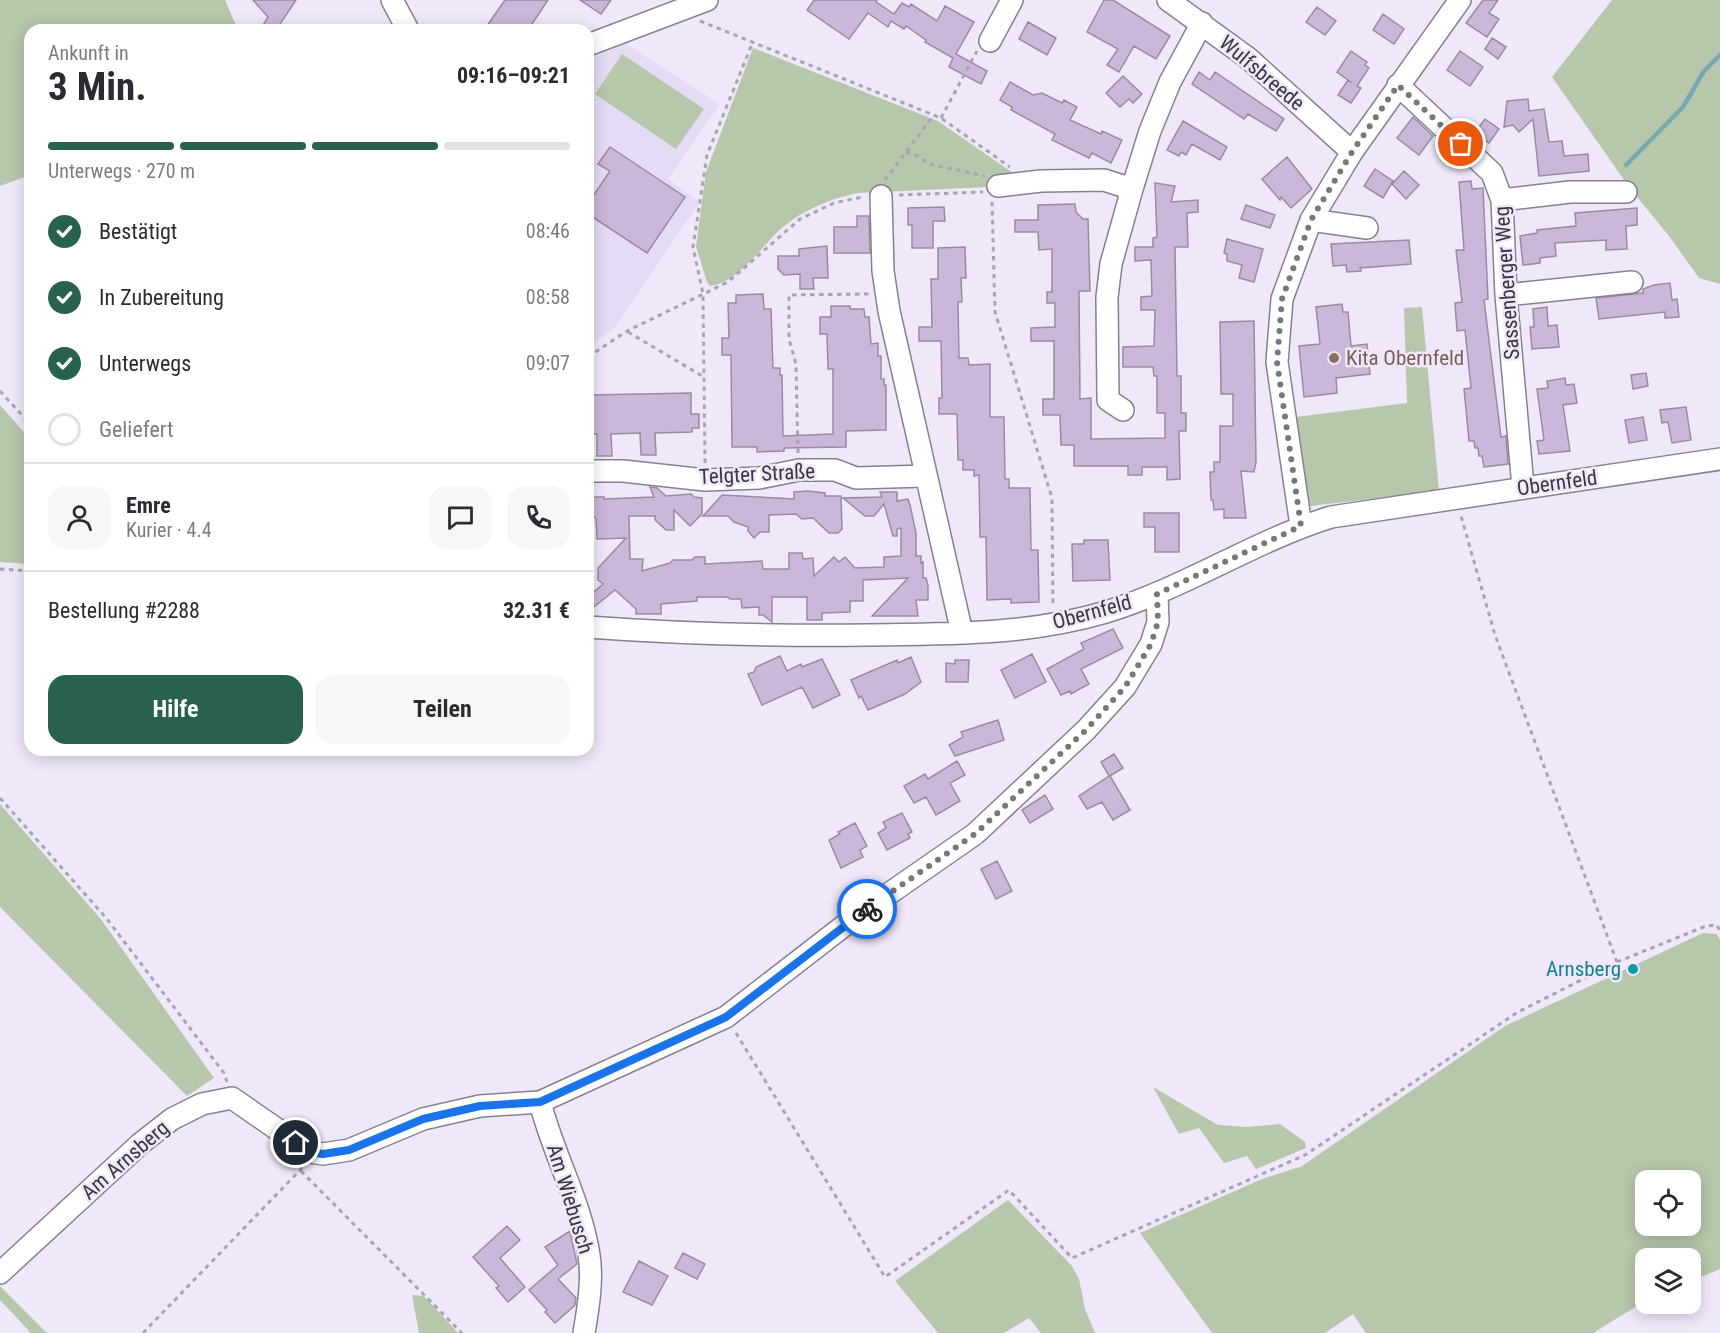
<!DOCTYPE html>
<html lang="de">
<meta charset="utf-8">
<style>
:root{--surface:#fff;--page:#f7f7f7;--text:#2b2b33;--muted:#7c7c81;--line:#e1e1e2;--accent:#28624c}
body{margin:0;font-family:"Roboto Condensed",sans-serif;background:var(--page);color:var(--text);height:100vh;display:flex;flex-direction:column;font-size:22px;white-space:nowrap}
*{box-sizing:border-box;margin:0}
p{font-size:20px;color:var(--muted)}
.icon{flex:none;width:33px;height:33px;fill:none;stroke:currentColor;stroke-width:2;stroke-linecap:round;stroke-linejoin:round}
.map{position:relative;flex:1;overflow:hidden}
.side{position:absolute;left:24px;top:24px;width:570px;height:732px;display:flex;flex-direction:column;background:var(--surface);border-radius:18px;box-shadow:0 3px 15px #0003}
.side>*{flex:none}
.controls{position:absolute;left:1635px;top:1170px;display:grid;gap:12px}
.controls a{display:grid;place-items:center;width:66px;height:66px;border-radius:12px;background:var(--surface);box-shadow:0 3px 15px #0003;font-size:30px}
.pin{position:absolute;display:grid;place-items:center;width:51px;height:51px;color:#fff;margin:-26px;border:3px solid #fff;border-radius:50%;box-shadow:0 2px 6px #0007}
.courier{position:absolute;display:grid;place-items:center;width:60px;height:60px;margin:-30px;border:4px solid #1a73e8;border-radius:50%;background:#fff;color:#222;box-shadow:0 2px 8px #0007}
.headline em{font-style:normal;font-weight:700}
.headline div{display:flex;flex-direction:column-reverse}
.headline{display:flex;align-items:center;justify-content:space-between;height:102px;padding:0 24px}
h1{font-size:39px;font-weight:700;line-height:45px}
.bar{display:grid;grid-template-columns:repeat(4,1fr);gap:9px 6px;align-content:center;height:72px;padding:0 24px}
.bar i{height:8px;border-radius:4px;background:var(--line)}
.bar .current{background:var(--accent)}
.bar p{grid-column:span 4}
.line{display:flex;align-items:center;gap:15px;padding:0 24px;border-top:2px solid var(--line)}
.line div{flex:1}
.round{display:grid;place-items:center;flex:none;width:63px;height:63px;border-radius:18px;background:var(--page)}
ol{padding:0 24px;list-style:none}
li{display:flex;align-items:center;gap:18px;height:66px}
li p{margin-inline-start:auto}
li .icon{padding:6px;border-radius:50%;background:var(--accent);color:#fff;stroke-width:4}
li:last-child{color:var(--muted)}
li i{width:33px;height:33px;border:3px solid var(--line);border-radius:50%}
.button{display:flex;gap:12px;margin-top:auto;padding:12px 24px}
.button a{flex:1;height:69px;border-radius:18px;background:var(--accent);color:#fff;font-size:24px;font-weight:700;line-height:69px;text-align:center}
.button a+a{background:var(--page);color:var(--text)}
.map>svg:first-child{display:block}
</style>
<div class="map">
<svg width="1720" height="1333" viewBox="0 0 1720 1333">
<rect width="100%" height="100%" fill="#f0e8fa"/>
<path fill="#e5dbf4" d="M626,44L720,104L668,179L700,202L613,330L588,345V59Z"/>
<path fill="#b7c7ab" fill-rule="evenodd" d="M0,0H225L238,30H30V175L0,186Z
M1612,0H1720V284L1699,278L1669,236L1629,187L1552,77Z
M753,48L938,121L1013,173L989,177L990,187L858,193C830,199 804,209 782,228C761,246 740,282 710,286L707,282L696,247L706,172Z
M622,54L704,109L676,149L595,94Z
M1422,307L1439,491L1310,506L1296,417L1407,403L1404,308Z
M0,405L30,439V564L0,562Z
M0,804L100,918L214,1078L187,1096L0,907Z
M1703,933L1717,934L1720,940V1269L1691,1281L1690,1258H1646L1645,1301L1593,1333H1366L1353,1314L1325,1333H1212L1140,1233L1262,1179L1302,1166L1505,1026ZM1646,1180H1690V1226H1646Z
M1153,1087L1218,1125L1247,1127L1280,1124L1305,1142L1306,1148L1256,1169L1247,1156L1224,1163L1199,1128L1179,1134Z
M1008,1200L1072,1266L1079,1279L1085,1309L1095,1333H1041L1029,1318L1004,1333H938L895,1281Z
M0,1286L47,1333H31L0,1300Z
M412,1295L424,1296L458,1333H419Z"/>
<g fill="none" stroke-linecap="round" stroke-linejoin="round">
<path stroke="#7aa7b2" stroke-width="4.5" d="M1626,165L1683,107L1704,71L1720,55"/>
</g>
<path fill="#cbb7d9" stroke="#968d9d" stroke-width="1.5" d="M253,0H296L276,30H260L268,17Z
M505,0H548L528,30H484Z
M580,0H611L601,14Z
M814,0H877L876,2L894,14L902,3L909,7L911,4L937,21L945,6L974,22L956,54L987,71L981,84L949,67L953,58L925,42L926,40L906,26L904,29L891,21L888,27L868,13L849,39L807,10Z
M1104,0H1113L1170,36L1156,59L1134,46L1119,72L1107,65L1118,49L1087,32Z
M1483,0H1498L1489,13L1499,19L1487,37L1466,23Z
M1317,7L1336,21L1325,35L1306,22Z
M1383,14L1404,29L1394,44L1373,30Z
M1028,22L1056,38L1047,55L1019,39Z
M1492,38L1506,47L1498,59L1485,49Z
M1351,51L1367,62L1365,65L1369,68L1357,86L1361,88L1351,103L1338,95L1348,80L1352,83L1337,72Z
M1460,51L1483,67L1470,86L1447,70Z
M1199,72L1210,80L1215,72L1284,119L1276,131L1248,114L1244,119L1192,84Z
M1123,76L1142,94L1133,103L1129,99L1120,107L1106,93Z
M1010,82L1033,95L1042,93L1062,103L1064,100L1077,107L1070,120L1101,134L1102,131L1122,140L1111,163L1092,153L1089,158L1052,140L1055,134L1011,110L1012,107L1000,100Z
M1528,99L1529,111L1544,109L1549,142L1562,141L1564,156L1588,154L1589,171L1539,176L1533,119L1519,132L1513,125L1504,127L1507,101Z
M1413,117L1433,136L1419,155L1397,138Z
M1485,119L1499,129L1489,143L1475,132Z
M1183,121L1227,147L1220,160L1192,144L1186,155L1181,152L1179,156L1167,150Z
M610,147L685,197L647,253L588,214V204L610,171L598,164Z
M1287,157L1312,189L1291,208L1281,197L1280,200L1262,179Z
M1375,169L1393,181L1383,198L1364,186Z
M1404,171L1419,185L1406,199L1392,184Z
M1471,181L1472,189L1483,188L1488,299L1484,300L1501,437L1506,436L1508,464L1484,467L1482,456H1479L1478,448H1475L1474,441H1469L1464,389L1471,388L1465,330L1457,331L1455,303L1462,302L1456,250H1464L1459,182Z
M1155,183L1175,186L1171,202L1198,200V212L1187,213L1188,247H1175L1177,376H1181V413H1186V431H1179L1180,479L1167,480V467H1142V475H1128V466H1074V445H1061L1060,415H1043V399H1054V341H1031V328L1055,327V303H1047V292H1052V249L1039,250L1038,232H1015V220H1038V205L1075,204L1076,212L1083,219H1088L1090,291H1079L1080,399L1091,398V439L1165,438V413H1157V376H1154L1153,367H1123V347L1154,346L1155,310H1141V297L1152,296L1151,260L1135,261V247H1153V238L1157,237Z
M1246,205L1275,215L1270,228L1241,219Z
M944,207L945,221H933V248H912V225H908V208Z
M1637,208V225L1626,226L1627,249L1606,250V240L1555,243L1556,256L1540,258V263L1523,265L1520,236L1537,233V230L1576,226L1575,213Z
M857,216H869L870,253H834V227H857Z
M1227,239L1263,249L1254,282L1239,278L1242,265L1227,261V254L1224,253Z
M1409,240L1411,264L1360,268L1361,271L1347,272L1346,265L1333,266L1331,244Z
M827,246L828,278H813L814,289H800V274L784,275L778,269V256H799V249Z
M965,247L966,278H961L962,302H958L959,358H968L969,365L990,364V417H1004L1005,479H1009V488H1030L1031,550H1038L1039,602L1011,603V599L987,600L986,537H980L979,475L974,476V470H963V460H958L957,414H939V398H942L941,341H919V327H932L931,279H938V248Z
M1670,283L1672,300L1677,299L1679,317L1665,318V312L1599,319L1596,298L1643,293V289L1654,285Z
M763,294L764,309H771L773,368H780V375H782L783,436L833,434V369H828L827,334H820V317H831V306H850V309H864L865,317H869L871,344L878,343V356H881V379H884V385H886V430L846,431V447L784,448V451L757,452V447H732L731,355H722V338H729L728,303H736V295Z
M1342,304L1343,312H1348L1351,346L1367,344L1370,374L1336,378L1337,393L1304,397L1299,346L1320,344L1316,307Z
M1547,307L1548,326L1557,325L1559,347L1532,349L1530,327H1534L1533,309Z
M1254,321L1256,462L1254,472L1241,471L1246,518H1224V509L1214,510L1213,500H1211L1210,472H1214V462H1220V426H1233V394H1221L1220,322Z
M1646,373L1648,386L1633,389L1631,375Z
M1565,378L1566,385L1574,384L1577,403L1563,405L1570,451L1539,454L1537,441L1544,440L1537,389L1548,388L1547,381Z
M691,393V414H699V428H692V432L655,433L656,455H641L640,433L611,434L612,456H597V434H592V423H588V398H591V395Z
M1686,407L1691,440L1672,443L1668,422L1662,423L1660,410Z
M1643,417L1647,440L1629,443L1625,420Z
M650,487L657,488L666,496L691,494L694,497L702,498V514L690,526L674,510V530H666L655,520V516H629L630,559H643L642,571L670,563L673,560H692L695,557H705V564L762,561L763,569H789V553H802L803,559L813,558L814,576L834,557L839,562L845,557L855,568L884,567V557L901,556V528L897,529V536H893L884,504L874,516H865L843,498L882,497L880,492H897V501L908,499L910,505L916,533V556H921V563L923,562V578H926L928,585V600H916L918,616H872L908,578L863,580V601H850V612L822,613V620H807V597H772V622L763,615H759V607L742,608L741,599H730L727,597H697V601L661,604V614H636V609L615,590L590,610L588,597L603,584L598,580V568L626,538L597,539L596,519L588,511V497H604V499L654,497Z
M808,491L825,493V496H841L842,529L838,533H829L813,518L802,519L796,514L769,515V532H760L754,538L748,531V527L734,522L728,516H703L722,495L794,499V492Z
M1144,513H1179V552H1155V527H1144Z
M1084,540H1108L1110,580L1073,581L1072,544H1084Z
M1113,629L1123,648L1081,669L1089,684L1071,694L1070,691L1061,695L1047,669L1084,649L1081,643Z
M1032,654L1046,682L1015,698L1001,670Z
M780,656L787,671L801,664L802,667L822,659L840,695L813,708L802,687L762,705L748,674L754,672L756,667Z
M911,657L921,682L905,694L868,710L861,696L859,698L851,680L897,660L898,663Z
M955,660H969L968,682H946V663L955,664Z
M998,720L1004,740L955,756L949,745L963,737L961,732Z
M1114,754L1123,768L1110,776L1130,810L1113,820L1102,802L1087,809L1079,796L1109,776L1101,762Z
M957,761L965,775L950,783L960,801L936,815L926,797L914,803L904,786L925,774L928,779Z
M1045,795L1053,809L1030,823L1022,810Z
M902,813L912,832L908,834L910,838L887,850L878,833L886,828L883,822Z
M855,823L867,846L860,850L863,857L841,868L829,840L840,834L838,832Z
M997,861L1012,891L996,899L981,869Z
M507,1226L520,1240L500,1258L525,1287L508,1302L496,1288L499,1286L473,1257Z
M570,1231L577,1264L558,1279L576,1298L575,1305L555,1323L545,1312L547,1310L529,1290L558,1265L545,1247Z
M683,1253L705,1264L697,1279L675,1268Z
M639,1261L668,1276L652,1305L623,1292Z"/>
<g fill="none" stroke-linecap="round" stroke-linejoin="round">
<g stroke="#868090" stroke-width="24">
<path id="minor" d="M392,0L408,30
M1168,0L1248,58L1352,152
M990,41L1012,0
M588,45L707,0
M1398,85L1492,173L1502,200L1506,295L1523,487
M998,186L1041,181L1104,180L1132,189L1150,131L1170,82L1202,23
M881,196L883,271L889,311L962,633
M1502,200L1570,192H1626
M1311,220L1367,228
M1506,295L1632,282
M1123,410L1108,400L1107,297L1111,264L1132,189
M588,471H623L705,480L759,478L799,470H835L856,478L925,476
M1301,526L1277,362L1282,299L1311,220L1352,152L1460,0
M588,627C681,634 775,636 868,635C948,634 1029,635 1106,612C1185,588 1254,541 1331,517L1720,459
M540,1102C553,1154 581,1202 589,1255C593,1280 588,1309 584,1333
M0,1273L140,1144L172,1119L202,1104L232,1098L310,1152L323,1154L349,1150L423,1119L480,1106L540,1102L726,1017L854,918L975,834L1086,730L1125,687L1151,644L1158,622L1157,594"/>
</g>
<path stroke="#aaa4b2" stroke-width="3" stroke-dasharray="4.5 4.5" stroke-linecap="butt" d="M700,21L941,118L1010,167
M941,118L977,51
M906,152L918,156L929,164L985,176
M885,180L933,116
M899,195L983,192
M992,202L995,312L1052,498L1053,607
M628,332L704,377
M588,357L627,331L728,282L800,219L834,203L863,197
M0,391L30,424
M798,453L796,364L789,339V295L869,294
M705,463L703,294L693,247L707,155L752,44
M0,569L30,571
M0,798L107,919L224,1073L227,1082
M1617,962L1706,926L1717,925L1720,931
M736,1033L885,1277L1009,1190L1072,1258L1305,1155L1518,1012L1617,962L1495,635L1461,516
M301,1171L462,1333
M143,1333L302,1168"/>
<use href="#minor" stroke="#fff" stroke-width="21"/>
</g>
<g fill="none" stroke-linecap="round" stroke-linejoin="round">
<path stroke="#7a7580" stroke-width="6" stroke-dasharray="0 10.8" d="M867,909L975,834L1086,730L1125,687L1151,644L1158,622L1157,594L1301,526L1277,362L1282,299L1311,220L1352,152L1398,85L1461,144"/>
<path stroke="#1a73e8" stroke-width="8" d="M296,1143L310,1152L323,1154L349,1150L423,1119L480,1106L540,1102L726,1017L867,909"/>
</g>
<circle fill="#8d6e63" stroke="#f0e8fa" stroke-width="2" cx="1334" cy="358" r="6"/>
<circle fill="#0f9aa8" stroke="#f0e8fa" stroke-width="2" cx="1633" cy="969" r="6"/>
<g text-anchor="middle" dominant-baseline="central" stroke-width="5" stroke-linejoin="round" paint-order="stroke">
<g font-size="21" fill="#3a373e" stroke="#f0e8fa">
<text transform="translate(1262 73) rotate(40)">Wulfsbreede</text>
<text transform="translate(1507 283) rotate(-94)">Sassenberger Weg</text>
<text transform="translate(757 474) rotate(-3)">Telgter Straße</text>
<text transform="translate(1557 483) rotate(-8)">Obernfeld</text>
<text transform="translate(1092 612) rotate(-15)">Obernfeld</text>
<text transform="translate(125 1160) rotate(-41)">Am Arnsberg</text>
<text transform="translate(570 1199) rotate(73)">Am Wiebusch</text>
</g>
<g font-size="21" fill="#785e54" stroke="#f0e8fa" text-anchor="start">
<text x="1346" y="358">Kita Obernfeld</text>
</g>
<g font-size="21" fill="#0d838f" stroke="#f0e8fa" text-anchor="end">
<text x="1621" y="969">Arnsberg</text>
</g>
</g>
</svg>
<div class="controls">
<a><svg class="icon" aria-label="locate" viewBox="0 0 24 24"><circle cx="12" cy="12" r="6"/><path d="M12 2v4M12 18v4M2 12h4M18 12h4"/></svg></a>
<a><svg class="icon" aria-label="layers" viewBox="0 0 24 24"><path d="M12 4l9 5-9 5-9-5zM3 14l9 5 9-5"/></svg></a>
</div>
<div class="pin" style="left:1461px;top:144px;background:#ea580c"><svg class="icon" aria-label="bag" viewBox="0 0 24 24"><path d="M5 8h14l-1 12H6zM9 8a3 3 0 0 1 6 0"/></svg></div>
<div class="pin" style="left:296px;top:1143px;background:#1f2937"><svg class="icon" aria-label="home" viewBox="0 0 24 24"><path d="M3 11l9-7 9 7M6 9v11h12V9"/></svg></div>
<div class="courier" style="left:867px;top:909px"><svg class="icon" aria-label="bike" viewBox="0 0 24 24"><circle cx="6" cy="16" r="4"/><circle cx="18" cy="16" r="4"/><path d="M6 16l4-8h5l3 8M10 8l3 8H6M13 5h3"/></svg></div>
<section class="side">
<div class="headline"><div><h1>3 Min.</h1><p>Ankunft in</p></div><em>09:16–09:21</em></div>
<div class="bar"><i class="current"></i><i class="current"></i><i class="current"></i><i></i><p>Unterwegs · 270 m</p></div>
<ol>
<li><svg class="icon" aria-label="check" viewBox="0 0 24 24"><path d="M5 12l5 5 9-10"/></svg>Bestätigt<p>08:46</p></li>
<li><svg class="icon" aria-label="check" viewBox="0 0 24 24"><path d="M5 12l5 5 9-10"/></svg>In Zubereitung<p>08:58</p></li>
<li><svg class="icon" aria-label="check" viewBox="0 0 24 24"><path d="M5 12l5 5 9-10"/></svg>Unterwegs<p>09:07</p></li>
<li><i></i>Geliefert</li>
</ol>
<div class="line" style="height:108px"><a class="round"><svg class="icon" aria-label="person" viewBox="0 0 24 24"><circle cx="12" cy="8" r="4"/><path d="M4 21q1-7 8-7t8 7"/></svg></a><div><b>Emre</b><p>Kurier · 4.4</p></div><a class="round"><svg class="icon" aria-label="chat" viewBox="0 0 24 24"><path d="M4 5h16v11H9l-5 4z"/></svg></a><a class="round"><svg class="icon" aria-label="phone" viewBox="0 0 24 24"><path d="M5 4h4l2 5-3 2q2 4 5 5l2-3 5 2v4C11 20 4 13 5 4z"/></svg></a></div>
<div class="line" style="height:78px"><div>Bestellung #2288</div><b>32.31 €</b></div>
<div class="button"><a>Hilfe</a><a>Teilen</a></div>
</section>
</div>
